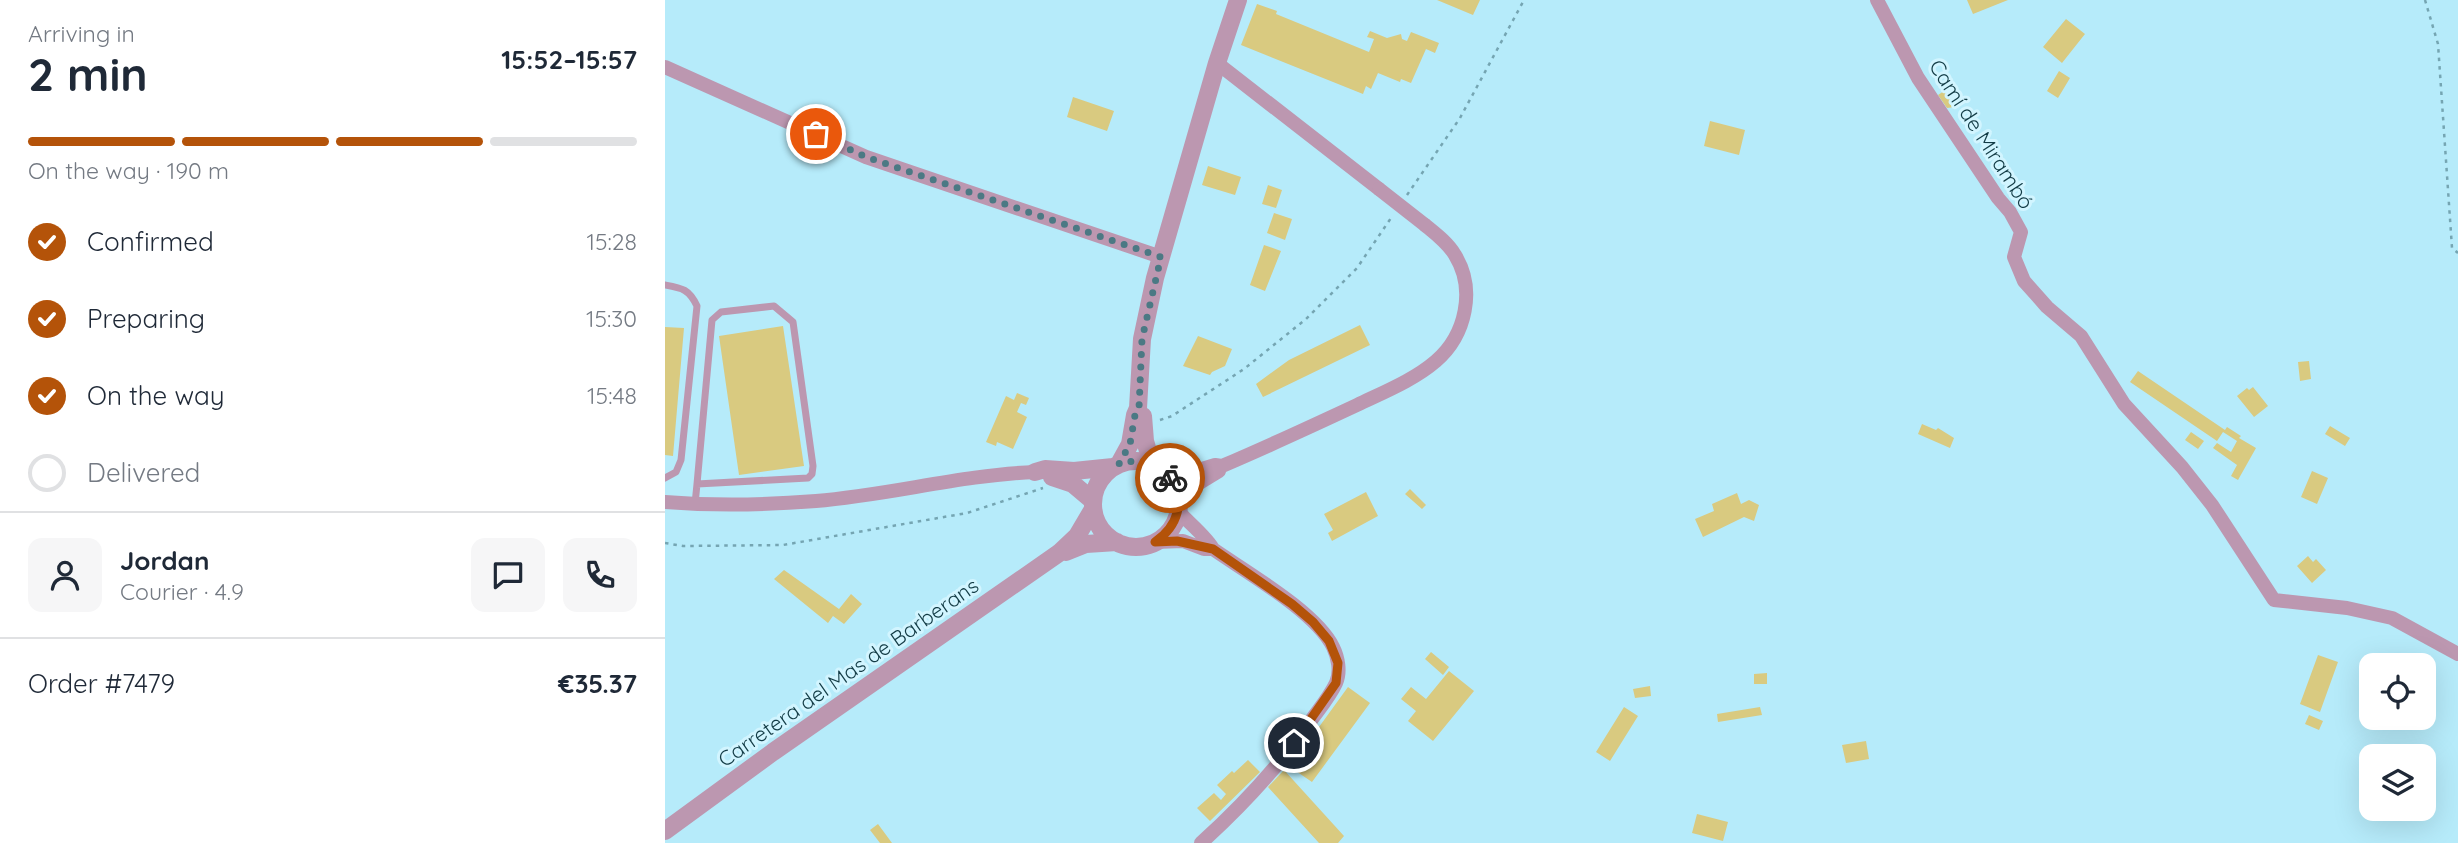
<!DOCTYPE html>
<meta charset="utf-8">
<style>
:root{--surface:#fff;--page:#f6f6f7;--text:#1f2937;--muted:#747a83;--line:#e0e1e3;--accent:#b45309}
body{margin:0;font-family:Quicksand,sans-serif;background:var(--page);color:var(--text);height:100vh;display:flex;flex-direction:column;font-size:26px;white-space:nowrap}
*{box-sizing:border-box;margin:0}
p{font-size:23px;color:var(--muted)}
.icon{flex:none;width:38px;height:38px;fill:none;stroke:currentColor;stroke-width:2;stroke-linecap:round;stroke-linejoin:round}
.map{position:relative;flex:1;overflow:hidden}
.panel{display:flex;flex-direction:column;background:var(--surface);width:665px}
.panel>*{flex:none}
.tools{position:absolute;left:1694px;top:653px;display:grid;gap:14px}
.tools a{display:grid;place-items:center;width:77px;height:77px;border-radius:14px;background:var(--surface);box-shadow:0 7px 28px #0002;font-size:35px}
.pin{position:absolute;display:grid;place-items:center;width:60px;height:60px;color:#fff;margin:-30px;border:4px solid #fff;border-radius:50%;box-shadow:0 2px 7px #0007}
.courier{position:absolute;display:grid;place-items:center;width:70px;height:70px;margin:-35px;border:5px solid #b45309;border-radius:50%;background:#fff;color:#222;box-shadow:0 2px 9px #0007}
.headline em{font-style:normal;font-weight:700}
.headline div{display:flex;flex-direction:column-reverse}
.headline{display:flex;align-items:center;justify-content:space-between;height:119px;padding:0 28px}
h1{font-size:46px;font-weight:700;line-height:52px}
.bar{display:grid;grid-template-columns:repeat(4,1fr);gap:10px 7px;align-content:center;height:84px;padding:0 28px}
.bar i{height:9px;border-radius:5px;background:var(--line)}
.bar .current{background:var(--accent)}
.bar p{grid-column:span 4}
.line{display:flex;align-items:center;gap:18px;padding:0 28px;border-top:2px solid var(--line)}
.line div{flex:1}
.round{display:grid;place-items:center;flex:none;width:74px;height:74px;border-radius:14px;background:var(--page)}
ol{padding:0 28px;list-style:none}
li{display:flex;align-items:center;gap:21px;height:77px}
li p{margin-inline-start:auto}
li .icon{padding:7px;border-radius:50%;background:var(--accent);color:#fff;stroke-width:4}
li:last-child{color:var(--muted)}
li i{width:38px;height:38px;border:4px solid var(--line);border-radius:50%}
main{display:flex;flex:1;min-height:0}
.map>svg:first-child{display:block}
</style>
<main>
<section class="panel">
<div class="headline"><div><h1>2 min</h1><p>Arriving in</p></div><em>15:52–15:57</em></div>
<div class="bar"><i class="current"></i><i class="current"></i><i class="current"></i><i></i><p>On the way · 190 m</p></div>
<ol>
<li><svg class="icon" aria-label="check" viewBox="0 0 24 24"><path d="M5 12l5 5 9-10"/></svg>Confirmed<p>15:28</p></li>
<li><svg class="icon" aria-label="check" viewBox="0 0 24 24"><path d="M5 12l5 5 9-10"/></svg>Preparing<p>15:30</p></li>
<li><svg class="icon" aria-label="check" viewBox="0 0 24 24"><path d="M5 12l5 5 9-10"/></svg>On the way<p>15:48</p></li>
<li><i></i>Delivered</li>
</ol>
<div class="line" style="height:126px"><a class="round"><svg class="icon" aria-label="person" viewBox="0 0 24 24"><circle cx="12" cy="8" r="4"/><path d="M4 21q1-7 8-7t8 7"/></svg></a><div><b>Jordan</b><p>Courier · 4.9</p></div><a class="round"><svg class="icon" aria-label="chat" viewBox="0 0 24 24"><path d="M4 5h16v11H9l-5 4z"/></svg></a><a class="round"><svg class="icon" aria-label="phone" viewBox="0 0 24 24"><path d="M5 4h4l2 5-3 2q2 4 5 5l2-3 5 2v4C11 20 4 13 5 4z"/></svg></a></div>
<div class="line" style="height:91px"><div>Order #7479</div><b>€35.37</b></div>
</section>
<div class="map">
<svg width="1793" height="843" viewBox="0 0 1793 843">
<rect width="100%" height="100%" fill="#b6ebfa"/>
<path fill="#d9ca80" d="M772,0H815L808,15Z
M1302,0H1343L1308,14Z
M592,4L612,11L611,14L704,52L709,39L702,37L705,31L722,38L736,34L737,39L742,41L746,32L774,43L770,53L761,49L746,83L736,79L735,82L713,73L706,89L701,86L698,94L576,45Z
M1401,19L1420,34L1397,63L1378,47Z
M1394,71L1405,78L1393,98L1382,91Z
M1279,91L1290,107L1282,108L1273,95Z
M408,97L449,111L442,131L402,117Z
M1045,121L1080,130L1074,155L1039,146Z
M543,166L576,177L570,195L537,185Z
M603,185L617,190L611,208L597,204Z
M609,213L627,219L620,240L602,233Z
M599,245L616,251L600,291L585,285Z
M695,325L705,345L598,397L591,384L624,360Z
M118,326L139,466L74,475L54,336Z
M0,327L19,328L8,456L0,455Z
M533,336L567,349L560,366L547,372L545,375L518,366Z
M1644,361L1646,379L1635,381L1633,362Z
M1473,371L1560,430L1562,427L1576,436L1574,438L1591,448L1573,480L1566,476L1572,465L1548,448L1552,443L1566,452L1572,441L1558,432L1552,441L1465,382Z
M1588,387L1603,406L1589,417L1572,396L1582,388L1584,390Z
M352,393L364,398L361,405L356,403L352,412L362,417L348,449L332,442L331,446L321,442L341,396L349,400Z
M1257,424L1271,430L1273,428L1289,438L1285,448L1253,434Z
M1665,426L1685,438L1680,446L1660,434Z
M1526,432L1539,441L1533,449L1520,440Z
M1647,471L1663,478L1652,504L1636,497Z
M745,489L761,505L757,509L740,494Z
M701,492L713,516L667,541L663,533L668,530L659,514Z
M1072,493L1076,504L1084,500L1094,505L1089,521L1079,517L1038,537L1030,519L1049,511L1047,504Z
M1643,556L1648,562L1651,559L1661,570L1647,583L1632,566Z
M119,570L174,609L186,594L197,604L179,624L168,616L163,623L109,579Z
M766,652L784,667L778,675L760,659Z
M1653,655L1673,662L1655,712L1635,704Z
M784,671L809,691L768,741L743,721L751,711L736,699L746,687L761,699Z
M1102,673V684H1089V674Z
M985,686L986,696L970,698L968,689Z
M683,687L705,703L647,782L625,767Z
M959,707L973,716L945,761L931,752Z
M1095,707L1097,715L1053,722L1052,714Z
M1644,715L1658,721L1654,730L1640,724Z
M1201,741L1204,759L1181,763L1177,745Z
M583,760L595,772L545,821L532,808L549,793L556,800L561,794L552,785L567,771L569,773Z
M619,770L679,836L673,843H654L603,787Z
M1032,814L1063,822L1058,841L1027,833Z
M213,824L227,843H215L205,830Z"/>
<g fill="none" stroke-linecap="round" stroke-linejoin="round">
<path stroke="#75a5b2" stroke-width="2.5" stroke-dasharray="3.5 5" stroke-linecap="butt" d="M1760,0L1773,44L1787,248L1793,253
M742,195L795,118L859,0
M495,420L507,416L579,369L641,319L692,268L726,218
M0,543L18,546L118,545L302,513L378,488"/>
<path stroke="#bc97b0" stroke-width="7" d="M0,285C17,288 24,289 32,306L16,460L11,472L0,478
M30,504L32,484L47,320L56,312L109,306L128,322L148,466L147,474L143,478L32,484"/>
<path stroke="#bc97b0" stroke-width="14" d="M1212,0L1253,78L1333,198L1345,212L1356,232L1349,257L1359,281L1382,307L1416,336L1459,404L1517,467L1547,505L1609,600L1682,608L1727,618L1793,654
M552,63L714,189
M0,67L201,157L496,257
M500,472H527L550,465L557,466C602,447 647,426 692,405C719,392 749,380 771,361C801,335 811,289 790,255C783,243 771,234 760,225
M0,502C50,506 101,505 151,501C225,495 296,475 370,472
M514,504L531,485L554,471
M513,511C522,521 544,539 548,549C581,572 651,612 668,647C673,657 676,672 671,683C665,696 655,708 647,719C615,765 577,806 536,843
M490,542L518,541L539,549H548"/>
<path stroke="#bc97b0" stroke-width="18" d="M478,416L480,441L487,464
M428 504a43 43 0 1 1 86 0a43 43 0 1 1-86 0Z
M454,464L465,444L470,415L473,408L477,339L490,278L552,63L573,0
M370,472L380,469L409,471L448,467
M387,477L408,484L427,500
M401,552L421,544L452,542
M0,831L108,752L394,553L412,536L428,509"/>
<path stroke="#bc97b0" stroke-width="14" d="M714,189L760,225"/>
</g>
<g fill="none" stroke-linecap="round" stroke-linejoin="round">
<path stroke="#4b7984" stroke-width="7" stroke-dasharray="0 12.6" d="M151,134L201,157L496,257L477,339L474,408L470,415L465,444L454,464C473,458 491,462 505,478"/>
<path stroke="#b45309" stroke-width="9" d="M505,478C521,501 513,526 490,542L512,541L548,549L627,604L648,622L664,641L673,663L671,683L629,743"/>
</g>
<g text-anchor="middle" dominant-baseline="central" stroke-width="6" stroke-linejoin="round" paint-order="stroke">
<g font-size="21" fill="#123b45" stroke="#d2f5ff">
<text transform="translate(1317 134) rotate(57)">Camí de Mirambó</text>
<text transform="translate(183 672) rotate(-35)">Carretera del Mas de Barberans</text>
</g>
</g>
</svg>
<div class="tools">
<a><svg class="icon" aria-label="locate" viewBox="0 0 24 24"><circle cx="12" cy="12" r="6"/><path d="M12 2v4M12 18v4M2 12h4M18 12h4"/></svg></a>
<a><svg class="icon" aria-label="layers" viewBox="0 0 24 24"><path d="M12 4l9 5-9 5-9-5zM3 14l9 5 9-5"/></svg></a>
</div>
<div class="pin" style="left:151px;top:134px;background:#ea580c"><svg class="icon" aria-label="bag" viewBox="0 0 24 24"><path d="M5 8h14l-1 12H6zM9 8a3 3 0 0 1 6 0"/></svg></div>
<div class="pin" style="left:629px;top:743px;background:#1f2937"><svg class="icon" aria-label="home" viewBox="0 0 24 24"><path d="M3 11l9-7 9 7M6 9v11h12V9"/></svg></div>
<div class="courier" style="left:505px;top:478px"><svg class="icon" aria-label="bike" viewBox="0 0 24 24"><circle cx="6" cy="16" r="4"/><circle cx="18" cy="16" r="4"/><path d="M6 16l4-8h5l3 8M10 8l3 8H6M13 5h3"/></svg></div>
</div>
</main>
